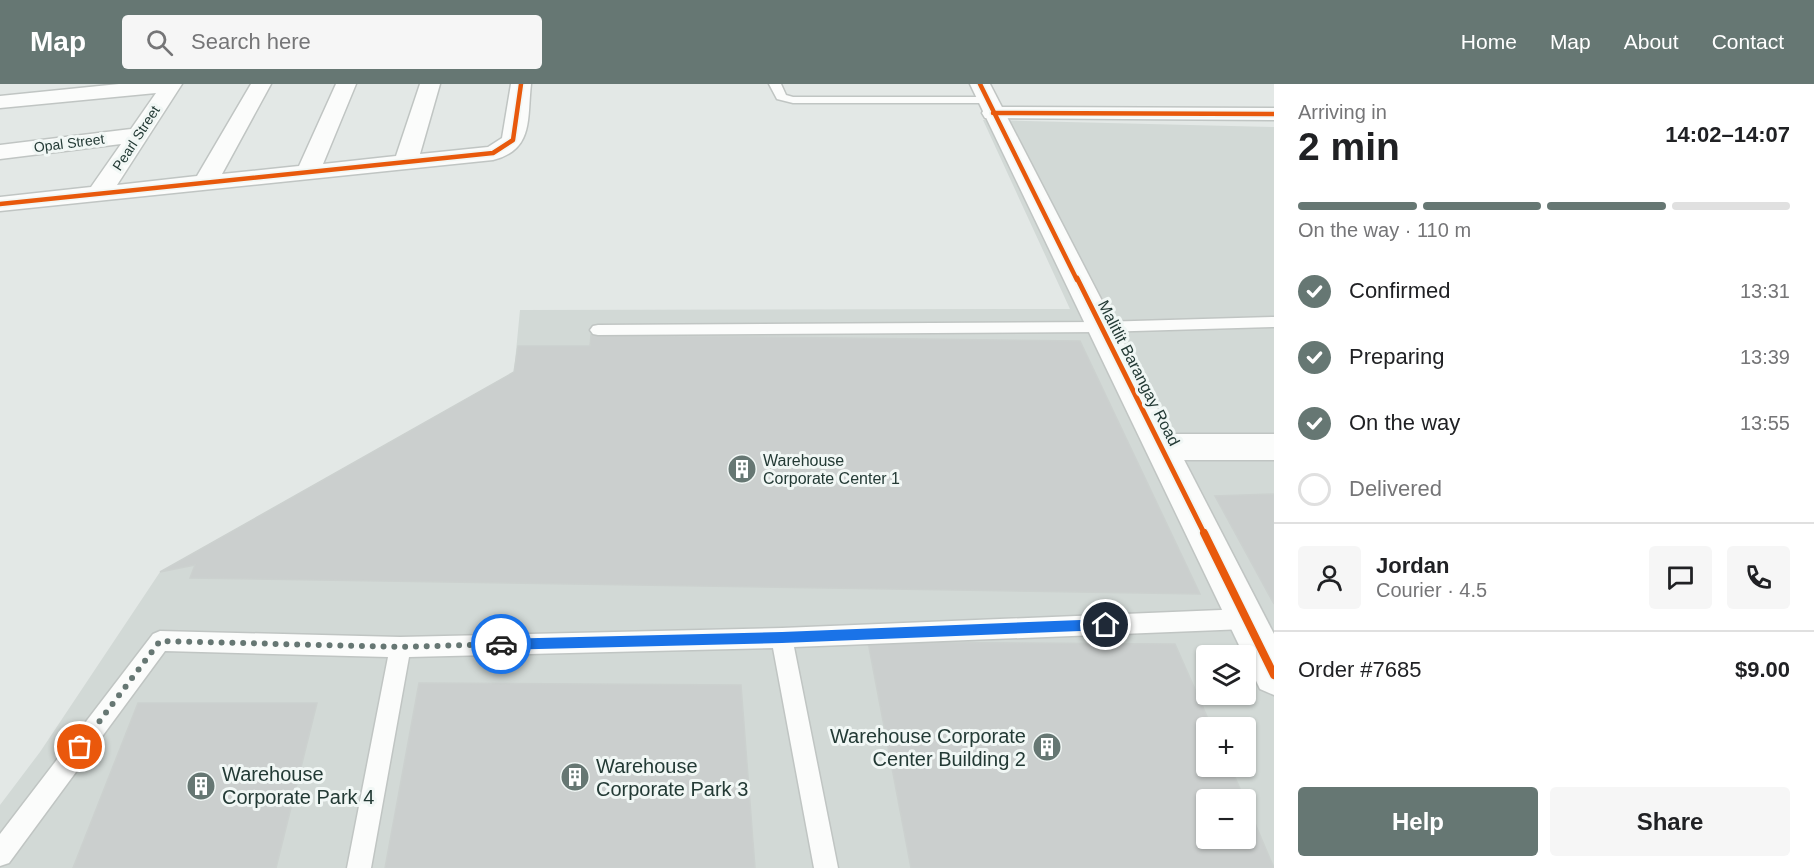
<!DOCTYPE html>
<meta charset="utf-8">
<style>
:root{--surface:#fff;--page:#f6f6f6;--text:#202124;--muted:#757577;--line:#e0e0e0;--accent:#667773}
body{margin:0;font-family:Helvetica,sans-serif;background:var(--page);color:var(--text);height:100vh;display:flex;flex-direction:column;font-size:22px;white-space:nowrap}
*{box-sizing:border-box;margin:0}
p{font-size:20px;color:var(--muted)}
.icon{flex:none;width:33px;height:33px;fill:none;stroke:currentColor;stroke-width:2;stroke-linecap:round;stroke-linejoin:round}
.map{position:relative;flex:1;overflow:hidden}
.sheet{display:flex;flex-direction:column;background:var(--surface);width:540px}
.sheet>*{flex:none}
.fabs{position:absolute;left:1196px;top:561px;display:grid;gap:12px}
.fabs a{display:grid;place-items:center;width:60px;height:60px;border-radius:6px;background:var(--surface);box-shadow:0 2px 4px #0004;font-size:30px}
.pin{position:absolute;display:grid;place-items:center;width:51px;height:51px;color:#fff;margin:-26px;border:3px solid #fff;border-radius:50%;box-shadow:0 2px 6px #0007}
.courier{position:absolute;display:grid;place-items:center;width:60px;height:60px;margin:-30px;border:4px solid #1a73e8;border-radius:50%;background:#fff;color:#222;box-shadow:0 2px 8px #0007}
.overview em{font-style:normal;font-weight:700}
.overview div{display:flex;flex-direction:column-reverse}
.overview{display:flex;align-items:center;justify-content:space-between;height:102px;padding:0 24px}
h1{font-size:39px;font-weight:700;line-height:45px}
.bar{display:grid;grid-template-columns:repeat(4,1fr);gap:9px 6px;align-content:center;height:72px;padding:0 24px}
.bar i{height:8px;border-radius:4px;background:var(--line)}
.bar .selected{background:var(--accent)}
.bar p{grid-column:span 4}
.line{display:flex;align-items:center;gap:15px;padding:0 24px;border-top:2px solid var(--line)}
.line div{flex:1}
.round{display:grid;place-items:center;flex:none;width:63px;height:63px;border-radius:6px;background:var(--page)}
ol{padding:0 24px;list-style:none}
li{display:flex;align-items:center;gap:18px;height:66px}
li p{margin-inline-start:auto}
li .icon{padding:6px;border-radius:50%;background:var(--accent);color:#fff;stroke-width:4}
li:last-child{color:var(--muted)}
li i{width:33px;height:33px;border:3px solid var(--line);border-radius:50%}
.action{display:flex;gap:12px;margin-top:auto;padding:12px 24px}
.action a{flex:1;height:69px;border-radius:6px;background:var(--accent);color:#fff;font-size:24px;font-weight:700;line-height:69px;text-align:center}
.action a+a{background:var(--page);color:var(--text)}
header{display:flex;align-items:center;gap:36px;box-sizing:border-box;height:84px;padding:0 30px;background:var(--accent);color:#fff}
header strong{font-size:28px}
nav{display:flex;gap:33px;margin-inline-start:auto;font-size:21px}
.search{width:420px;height:54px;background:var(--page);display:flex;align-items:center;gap:15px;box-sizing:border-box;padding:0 21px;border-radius:6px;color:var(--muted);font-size:22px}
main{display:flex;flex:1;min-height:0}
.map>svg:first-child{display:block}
</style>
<header>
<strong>Map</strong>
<div class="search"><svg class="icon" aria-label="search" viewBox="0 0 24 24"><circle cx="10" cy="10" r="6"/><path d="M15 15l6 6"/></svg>Search here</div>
<nav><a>Home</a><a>Map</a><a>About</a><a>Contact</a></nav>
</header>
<main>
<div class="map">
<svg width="1274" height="784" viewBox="0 0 1274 784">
<rect width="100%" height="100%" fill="#e3e8e6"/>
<path fill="#d2d9d6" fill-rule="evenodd" d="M983,36L1274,43V784H0V721L40,668L160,488L514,288L520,226L1070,225ZM1206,572H1245V610H1206ZM1206,644H1245V682H1206ZM1206,716H1245V754H1206Z"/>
<path fill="#cbcfce" stroke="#ccd1cf" stroke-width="1.5" d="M591,251L1080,257L1200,510L190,494L195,481L160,488L514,288L518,262H590Z
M1274,410V520L1215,412Z
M868,558L1175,560L1212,644H1206V682H1230L1245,716H1206V754H1245V716L1274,784H911Z
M419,599L741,601L755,784H385Z
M138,619H317L276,784H73Z"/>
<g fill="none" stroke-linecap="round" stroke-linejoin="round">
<g stroke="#c0c5c3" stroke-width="3">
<path id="service" d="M769,0H781L786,11L793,13H987L993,16L987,19H793L777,15Z
M1274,233V243L1100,248L598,251L593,250L590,246L593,242L598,241L1100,238Z
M1245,525L1252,528L1255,535L1252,542L1245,545L794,563L838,784H814L773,564L409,573L371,784H347L388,573L165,567L9,779L0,782V750L153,550L160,547L400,553L782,544Z"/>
</g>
<g stroke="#c0c5c3" stroke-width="3">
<path id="minor" d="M119,0H182L117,101L197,92L251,0H271L222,90L299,82L336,0H356L323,80L396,72L420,0H440L420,70L488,63L502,54L511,0H531C527,34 534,66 493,76L0,127V113L91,103L121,60L0,75V61L131,45L156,9L0,24V12Z
M993,23L1274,24V36L985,34L982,29L985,24Z
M1162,350H1274V376H1162L1151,372L1146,363L1151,354Z"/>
</g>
<g stroke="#c0c5c3" stroke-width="3">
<path id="tertiary" d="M970,0H990L1274,550V611L1260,605Z"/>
</g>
<use href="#service" fill="#fbfcfb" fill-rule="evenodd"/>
<use href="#minor" fill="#fbfcfb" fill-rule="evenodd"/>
<use href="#tertiary" fill="#fbfcfb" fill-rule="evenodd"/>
<g stroke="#f1f7f5" stroke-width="8">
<path id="cycleway-far2" d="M980,0L1077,196
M993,29L1274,30
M0,120L493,69L513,56L521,0"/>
</g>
<g stroke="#f1f7f5" stroke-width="9">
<path id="cycleway-far1" d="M1077,194L1205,451"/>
</g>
<g stroke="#f1f7f5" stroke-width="11">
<path id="cycleway" d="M1204,449L1274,591"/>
</g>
<use href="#cycleway-far2" stroke="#e8590c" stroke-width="4.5"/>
<use href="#cycleway-far1" stroke="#e8590c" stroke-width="5"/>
<use href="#cycleway" stroke="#e8590c" stroke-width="8"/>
</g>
<path fill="#1a73e8" d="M1106,535L1112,541L1106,546L782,559L501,566L496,560L501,555L782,548Z"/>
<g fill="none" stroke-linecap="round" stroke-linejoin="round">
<path stroke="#667773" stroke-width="6" stroke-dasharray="0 10.8" d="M80,663L160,557L400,563L501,560"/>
</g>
<defs>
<g id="building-disc" transform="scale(1.5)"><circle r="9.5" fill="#667773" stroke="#f1f7f5"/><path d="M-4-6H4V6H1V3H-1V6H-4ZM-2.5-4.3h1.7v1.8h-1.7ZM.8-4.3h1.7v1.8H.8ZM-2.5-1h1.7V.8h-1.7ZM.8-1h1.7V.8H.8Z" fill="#fff"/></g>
</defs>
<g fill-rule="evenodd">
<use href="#building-disc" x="742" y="385"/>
<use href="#building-disc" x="1047" y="663"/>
<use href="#building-disc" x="575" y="693"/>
<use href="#building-disc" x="201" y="702"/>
</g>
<g text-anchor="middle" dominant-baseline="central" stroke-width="6" stroke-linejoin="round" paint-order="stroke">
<g font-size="14" fill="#233a35" stroke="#f1f7f5">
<text transform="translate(136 54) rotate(-57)">Pearl Street</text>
<text transform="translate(69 59) rotate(-7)">Opal Street</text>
</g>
<g font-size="16" fill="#233a35" stroke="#f1f7f5">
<text transform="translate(1139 289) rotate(63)">Malitlit Barangay Road</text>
</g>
<g font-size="16" fill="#233a35" stroke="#f1f7f5" text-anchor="start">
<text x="763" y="376">Warehouse<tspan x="763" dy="18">Corporate Center 1</tspan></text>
</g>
<g font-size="20" fill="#233a35" stroke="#f1f7f5" text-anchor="start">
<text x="1026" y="652" text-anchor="end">Warehouse Corporate<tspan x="1026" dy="23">Center Building 2</tspan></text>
<text x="596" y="682">Warehouse<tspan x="596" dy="23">Corporate Park 3</tspan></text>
<text x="222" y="690">Warehouse<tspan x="222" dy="23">Corporate Park 4</tspan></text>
</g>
</g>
</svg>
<div class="fabs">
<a><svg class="icon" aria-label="layers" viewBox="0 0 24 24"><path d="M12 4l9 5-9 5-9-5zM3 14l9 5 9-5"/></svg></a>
<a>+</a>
<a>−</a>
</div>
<div class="pin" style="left:80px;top:663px;background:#ea580c"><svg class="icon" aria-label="bag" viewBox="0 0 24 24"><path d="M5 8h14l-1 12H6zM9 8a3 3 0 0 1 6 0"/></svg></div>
<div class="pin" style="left:1106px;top:541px;background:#1f2937"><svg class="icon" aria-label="home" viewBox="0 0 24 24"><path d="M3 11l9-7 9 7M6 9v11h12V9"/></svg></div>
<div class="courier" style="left:501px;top:560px"><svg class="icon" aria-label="car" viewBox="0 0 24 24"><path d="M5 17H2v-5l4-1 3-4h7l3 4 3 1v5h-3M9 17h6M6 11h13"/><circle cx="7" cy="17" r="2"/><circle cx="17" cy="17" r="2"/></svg></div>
</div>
<section class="sheet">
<div class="overview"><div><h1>2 min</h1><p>Arriving in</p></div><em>14:02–14:07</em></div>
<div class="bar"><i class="selected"></i><i class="selected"></i><i class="selected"></i><i></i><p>On the way · 110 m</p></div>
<ol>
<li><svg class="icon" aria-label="check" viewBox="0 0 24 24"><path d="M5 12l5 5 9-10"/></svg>Confirmed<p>13:31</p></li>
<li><svg class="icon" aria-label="check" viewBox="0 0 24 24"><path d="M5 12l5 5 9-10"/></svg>Preparing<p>13:39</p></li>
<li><svg class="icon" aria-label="check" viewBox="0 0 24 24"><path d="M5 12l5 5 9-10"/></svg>On the way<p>13:55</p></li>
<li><i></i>Delivered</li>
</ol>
<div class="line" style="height:108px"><a class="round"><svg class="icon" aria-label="person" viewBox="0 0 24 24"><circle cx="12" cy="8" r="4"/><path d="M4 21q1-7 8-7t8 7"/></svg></a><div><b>Jordan</b><p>Courier · 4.5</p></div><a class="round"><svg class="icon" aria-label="chat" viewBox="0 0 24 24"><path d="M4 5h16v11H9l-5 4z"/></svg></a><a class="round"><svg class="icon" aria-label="phone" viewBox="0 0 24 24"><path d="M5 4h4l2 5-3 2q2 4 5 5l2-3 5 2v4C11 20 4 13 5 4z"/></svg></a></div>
<div class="line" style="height:78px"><div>Order #7685</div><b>$9.00</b></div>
<div class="action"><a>Help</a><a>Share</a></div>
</section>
</main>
